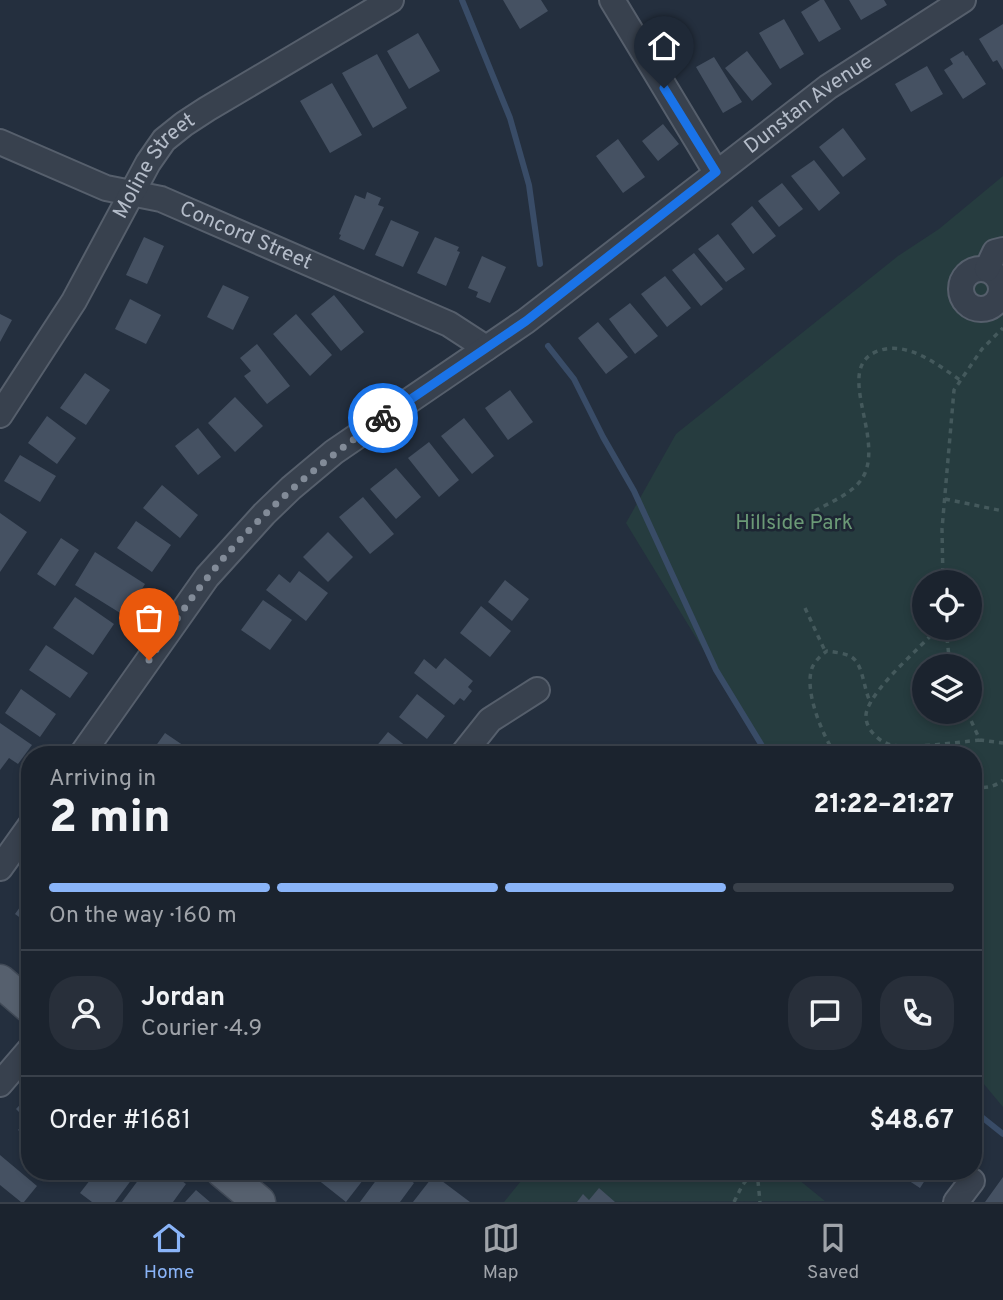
<!DOCTYPE html>
<meta charset="utf-8">
<style>
:root{--surface:#1b232e;--page:#282f3a;--text:#f1f3f6;--muted:#a0a4aa;--line:#39404a;--accent:#8ab4f8}
body{margin:0;font-family:Overpass,sans-serif;background:var(--page);color:var(--text);height:100vh;display:flex;flex-direction:column;font-size:26px;white-space:nowrap}
*{box-sizing:border-box;margin:0}
p{font-size:23px;color:var(--muted)}
.icon{flex:none;width:38px;height:38px;fill:none;stroke:currentColor;stroke-width:2;stroke-linecap:round;stroke-linejoin:round}
.map{position:relative;flex:1;overflow:hidden}
.details{position:absolute;left:21px;top:746px;width:961px;height:434px;display:flex;flex-direction:column;background:var(--surface);border-radius:28px;box-shadow:0 4px 10px #0003,0 0 0 2px var(--line)}
.details>*{flex:none}
.tools{position:absolute;left:912px;top:570px;display:grid;gap:14px}
.tools a{display:grid;place-items:center;width:70px;height:70px;border-radius:50%;background:var(--surface);box-shadow:0 4px 10px #0003,0 0 0 2px var(--line);font-size:35px}
.pin{position:absolute;display:grid;place-items:center;width:60px;height:60px;color:#fff;margin:-72px -30px;border-radius:50% 50% 50% 0;rotate:-45deg;box-shadow:0 0 7px #0007}
.pin .icon{rotate:45deg}
.courier{position:absolute;display:grid;place-items:center;width:70px;height:70px;margin:-35px;border:5px solid #1a73e8;border-radius:50%;background:#fff;color:#222;box-shadow:0 2px 9px #0007}
.head em{font-style:normal;font-weight:800}
.head div{display:flex;flex-direction:column-reverse}
.head{display:flex;align-items:center;justify-content:space-between;height:119px;padding:0 28px}
h1{font-size:46px;font-weight:800;line-height:52px}
.bar{display:grid;grid-template-columns:repeat(4,1fr);gap:10px 7px;align-content:center;height:84px;padding:0 28px}
.bar i{height:9px;border-radius:5px;background:var(--line)}
.bar .current{background:var(--accent)}
.bar p{grid-column:span 4}
.line{display:flex;align-items:center;gap:18px;padding:0 28px;border-top:2px solid var(--line)}
.line div{flex:1}
.round{display:grid;place-items:center;flex:none;width:74px;height:74px;border-radius:28px;background:var(--page)}
.tabs{display:flex;justify-content:space-around;align-items:center;height:98px;border-top:2px solid var(--line);background:var(--surface);font-size:19px;color:var(--muted)}
.tabs a{display:grid;justify-items:center;gap:4px}
.tabs .current{color:var(--accent)}
.map>svg:first-child{display:block}
</style>
<div class="map">
<svg width="1003" height="1202" viewBox="0 0 1003 1202">
<rect width="100%" height="100%" fill="#242f3e"/>
<path fill="#263c3f" fill-rule="evenodd" d="M1003,176V1107L973,1071V754H767L626,523L676,434L898,256L939,229ZM924,583H970V628H924ZM924,667H970V712H924Z
M529,1171H788L825,1201L504,1202Z"/>
<g fill="none" stroke-linecap="round" stroke-linejoin="round">
<path stroke="#394c67" stroke-width="6" d="M462,0L510,118L529,185L540,264
M548,346L574,379L603,437L634,491L716,670L767,754
M973,1110L1003,1134"/>
</g>
<path fill="#455162" d="M503,0H541L548,11L520,29Z
M820,0H824L841,29L819,42L801,12Z
M849,0H884L887,5L861,20Z
M784,19L804,54L780,69L759,33Z
M1003,24V70L997,60L993,62L979,39Z
M418,33L440,71L409,89L387,51Z
M747,51L772,84L752,101L725,68Z
M963,51L966,56L967,55L986,84L963,99L944,70L953,64L950,59Z
M377,54L407,108L373,128L342,73Z
M714,57L742,102L723,113L696,67Z
M927,66L943,94L911,112L895,84Z
M332,83L362,135L330,153L300,101Z
M663,124L679,144L658,161L642,141Z
M843,128L866,159L843,177L819,147Z
M618,139L645,177L623,193L596,156Z
M814,160L840,193L819,211L791,176Z
M782,183L803,209L779,227L758,201Z
M367,192L381,198L378,205L384,207L364,250L339,239L341,235L339,234L355,195L365,199Z
M752,206L776,236L753,254L731,224Z
M391,220L419,232L403,267L375,255Z
M718,234L745,269L726,282L698,249Z
M144,237L164,246L147,284L126,275Z
M435,237L459,247L457,251L460,252L446,286L417,273Z
M694,253L723,289L701,306L672,270Z
M482,256L506,267L490,303L476,297L478,292L468,288Z
M665,276L691,308L667,327L641,294Z
M223,285L249,297L233,330L207,317Z
M334,295L364,332L341,351L311,314Z
M130,299L161,315L146,344L115,329Z
M630,303L658,336L635,354L609,319Z
M0,314L12,320L0,342Z
M296,314L332,355L310,376L273,334Z
M598,322L628,357L606,374L578,338Z
M257,344L290,386L267,404L244,376L251,371L240,358Z
M85,373L110,390L86,425L60,408Z
M510,390L533,422L508,440L485,408Z
M235,397L263,426L235,452L208,423Z
M47,416L76,438L57,464L28,443Z
M464,418L494,456L472,474L441,436Z
M198,428L221,457L198,475L175,446Z
M429,442L459,480L439,497L408,458Z
M20,455L56,476L40,502L4,481Z
M396,468L421,497L396,519L370,489Z
M162,485L198,515L180,538L143,508Z
M363,497L394,534L370,554L339,517Z
M0,513L27,532L0,572Z
M136,521L171,545L152,572L117,548Z
M328,532L353,557L328,582L303,557Z
M61,538L79,550L55,586L37,574Z
M95,552L145,584L125,616L75,585Z
M299,571L328,593L306,621L266,590L279,574L290,583Z
M505,580L529,599L512,621L488,602Z
M75,597L114,624L93,655L53,628Z
M263,600L292,620L270,650L241,630Z
M481,606L511,631L490,657L460,633Z
M46,645L88,673L70,698L29,670Z
M445,658L473,681L468,687L472,691L464,701L460,698L454,705L414,673L424,659L436,669Z
M21,689L56,714L40,737L5,713Z
M417,694L445,716L427,739L399,717Z
M0,723L32,745L18,764L9,758L0,770Z
M388,732L416,754H370Z
M165,733L196,754H150Z
M30,893V925L15,914Z
M30,1094V1140L18,1130L27,1120L16,1109Z
M0,1155L37,1186L24,1202H21L0,1185Z
M97,1171H138L115,1202H92L80,1193Z
M145,1171H169L186,1184L173,1202H122Z
M324,1171H370L346,1202L317,1179Z
M383,1171H398L414,1183L400,1202H360Z
M894,1171H931L920,1188Z
M434,1175L470,1202H413Z
M1003,1177V1202H985Z
M599,1188L615,1202H577L583,1194L589,1200Z
M196,1190L210,1202H185Z"/>
<g fill="none" stroke-linecap="round" stroke-linejoin="round">
<g stroke="#565f6c" stroke-width="28">
<g id="minor">
<path d="M612,0L716,172"/>
<path id="s1" d="M0,142L106,188L161,199L449,324L486,348"/>
<circle cx="981" cy="289" r="20"/>
<path d="M987,269L995,252L1003,250"/>
<path id="s2" d="M0,415L74,301L148,163L164,140L184,124L207,109L391,0"/>
<path id="s3" d="M82,754L207,577L264,514L291,488L334,452L526,321L828,87L963,0"/>
<path d="M463,754L490,720L537,690"/>
<path d="M0,868L30,826"/>
<path d="M0,1084L30,1049"/>
<path d="M956,1202L972,1181"/>
</g>
</g>
<g stroke="#414a57" stroke-width="35">
<path id="major" d="M0,981L30,1007
M222,1171L259,1202"/>
</g>
<path stroke="#44595c" stroke-width="3.5" stroke-dasharray="5 5" stroke-linecap="butt" d="M945,499L1003,511
M815,511C832,501 857,492 865,473C882,433 834,367 878,351C907,340 938,365 960,380
M943,583L942,529L954,390L982,349L1003,328
M805,608L825,651
M938,628C919,649 876,685 867,710C862,724 875,739 888,744C905,750 959,742 980,740
M946,628L950,667
M967,712L980,740L1003,743
M887,744L888,754
M835,754C822,734 804,691 812,668C815,661 821,655 827,651C834,652 843,653 850,656C864,663 863,690 871,703
M973,787C985,788 993,788 1003,780
M757,1171L760,1202
M734,1202L742,1186L753,1171"/>
<use href="#minor" stroke="#38414e" stroke-width="24"/>
<use href="#major" stroke="#56606e" stroke-width="32"/>
</g>
<g fill="none" stroke-linecap="round" stroke-linejoin="round">
<path stroke="#828b98" stroke-width="7" stroke-dasharray="0 12.6" d="M149,660C168,632 187,603 208,577C258,514 318,464 383,418"/>
<path stroke="#1a73e8" stroke-width="9" d="M383,418L526,321L716,172L664,88"/>
</g>
<g text-anchor="middle" dominant-baseline="central" stroke-width="5" stroke-linejoin="round" paint-order="stroke">
<g font-size="21" fill="#b4bcc9" stroke="#1d2633">
<text stroke="none"><textPath href="#s3" startOffset="984">Dunstan Avenue</textPath></text>
<text stroke="none"><textPath href="#s2" startOffset="294">Moline Street</textPath></text>
<text stroke="none"><textPath href="#s1" startOffset="264">Concord Street</textPath></text>
</g>
<g font-size="21" fill="#6b9a76" stroke="#1d2633">
<text x="794" y="523">Hillside Park</text>
</g>
</g>
</svg>
<div class="tools">
<a><svg class="icon" aria-label="locate" viewBox="0 0 24 24"><circle cx="12" cy="12" r="6"/><path d="M12 2v4M12 18v4M2 12h4M18 12h4"/></svg></a>
<a><svg class="icon" aria-label="layers" viewBox="0 0 24 24"><path d="M12 4l9 5-9 5-9-5zM3 14l9 5 9-5"/></svg></a>
</div>
<div class="pin" style="left:149px;top:660px;background:#ea580c"><svg class="icon" aria-label="bag" viewBox="0 0 24 24"><path d="M5 8h14l-1 12H6zM9 8a3 3 0 0 1 6 0"/></svg></div>
<div class="pin" style="left:664px;top:88px;background:#1f2937"><svg class="icon" aria-label="home" viewBox="0 0 24 24"><path d="M3 11l9-7 9 7M6 9v11h12V9"/></svg></div>
<div class="courier" style="left:383px;top:418px"><svg class="icon" aria-label="bike" viewBox="0 0 24 24"><circle cx="6" cy="16" r="4"/><circle cx="18" cy="16" r="4"/><path d="M6 16l4-8h5l3 8M10 8l3 8H6M13 5h3"/></svg></div>
<section class="details">
<div class="head"><div><h1>2 min</h1><p>Arriving in</p></div><em>21:22–21:27</em></div>
<div class="bar"><i class="current"></i><i class="current"></i><i class="current"></i><i></i><p>On the way · 160 m</p></div>
<div class="line" style="height:126px"><a class="round"><svg class="icon" aria-label="person" viewBox="0 0 24 24"><circle cx="12" cy="8" r="4"/><path d="M4 21q1-7 8-7t8 7"/></svg></a><div><b>Jordan</b><p>Courier · 4.9</p></div><a class="round"><svg class="icon" aria-label="chat" viewBox="0 0 24 24"><path d="M4 5h16v11H9l-5 4z"/></svg></a><a class="round"><svg class="icon" aria-label="phone" viewBox="0 0 24 24"><path d="M5 4h4l2 5-3 2q2 4 5 5l2-3 5 2v4C11 20 4 13 5 4z"/></svg></a></div>
<div class="line" style="height:91px"><div>Order #1681</div><b>$48.67</b></div>
</section>
</div>
<nav class="tabs">
<a class="current"><svg class="icon" aria-label="home" viewBox="0 0 24 24"><path d="M3 11l9-7 9 7M6 9v11h12V9"/></svg>Home</a>
<a><svg class="icon" aria-label="map" viewBox="0 0 24 24"><path d="M3 6l6-2 6 2 6-2v14l-6 2-6-2-6 2zM9 4v14M15 6v14"/></svg>Map</a>
<a><svg class="icon" aria-label="saved" viewBox="0 0 24 24"><path d="M7 4h10v16l-5-4-5 4z"/></svg>Saved</a>
</nav>
